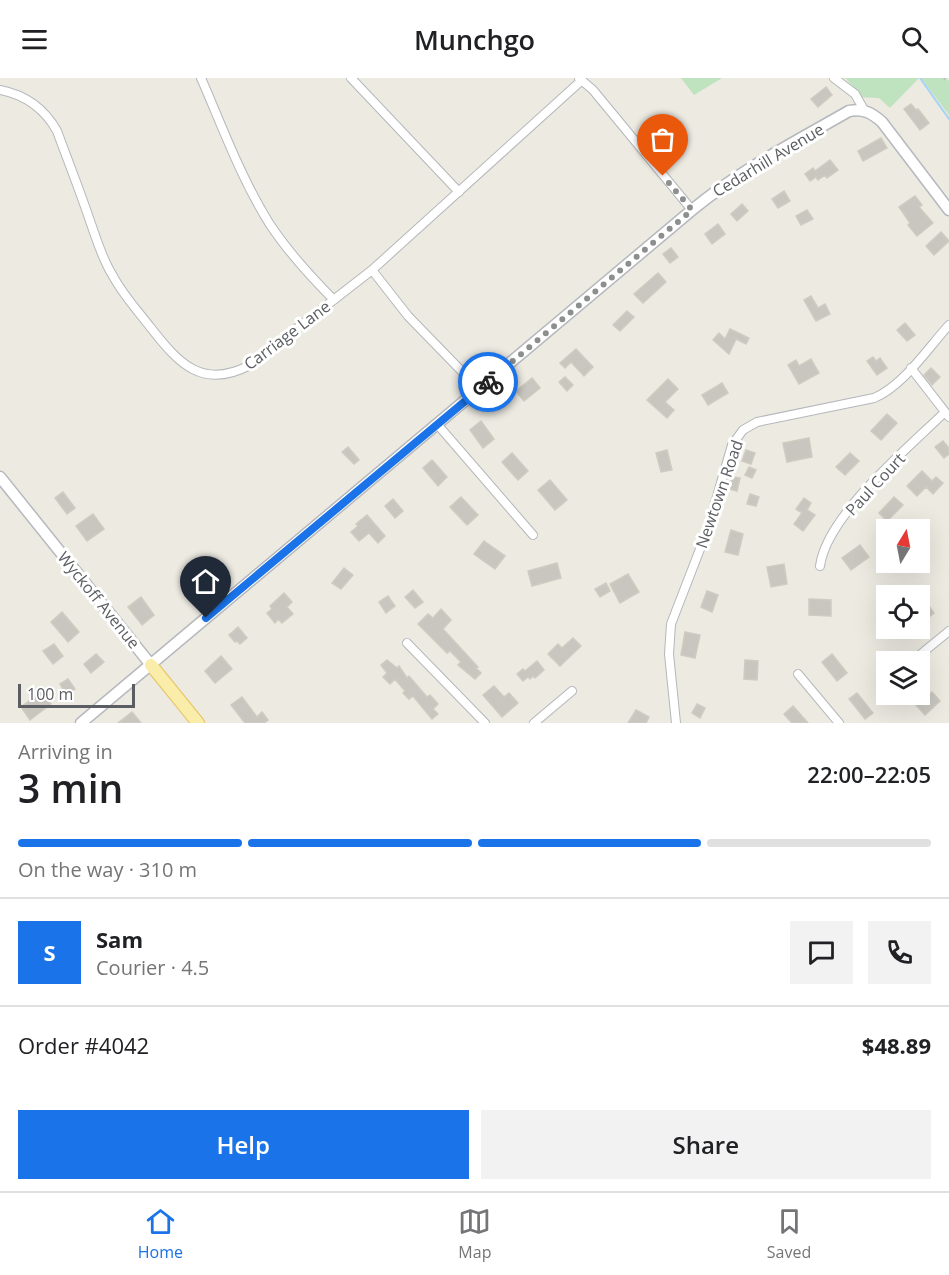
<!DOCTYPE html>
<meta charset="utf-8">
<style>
:root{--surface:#fff;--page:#f2f2f2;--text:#202124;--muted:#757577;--line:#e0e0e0;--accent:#1a73e8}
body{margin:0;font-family:"Open Sans",sans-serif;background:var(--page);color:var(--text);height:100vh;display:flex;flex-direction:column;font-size:22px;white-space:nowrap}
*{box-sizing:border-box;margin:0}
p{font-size:20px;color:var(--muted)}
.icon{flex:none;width:33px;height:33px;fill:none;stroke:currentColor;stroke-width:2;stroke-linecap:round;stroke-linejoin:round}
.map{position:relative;height:645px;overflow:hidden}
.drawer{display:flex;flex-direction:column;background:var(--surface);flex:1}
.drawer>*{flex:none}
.needle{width:39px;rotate:10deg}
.controls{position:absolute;left:876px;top:441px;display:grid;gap:12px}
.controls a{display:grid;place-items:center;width:54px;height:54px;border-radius:0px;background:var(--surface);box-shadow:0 6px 24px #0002;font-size:30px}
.scale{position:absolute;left:18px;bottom:15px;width:117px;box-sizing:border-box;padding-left:6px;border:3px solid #5a5d61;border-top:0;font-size:16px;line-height:21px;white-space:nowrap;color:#5a5d61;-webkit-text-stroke:4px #fff;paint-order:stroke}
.pin{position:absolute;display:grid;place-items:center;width:51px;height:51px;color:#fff;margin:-62px -26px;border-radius:50% 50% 50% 0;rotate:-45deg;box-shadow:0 0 6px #0007}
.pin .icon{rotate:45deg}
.courier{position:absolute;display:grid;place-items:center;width:60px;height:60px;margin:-30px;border:4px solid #1a73e8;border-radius:50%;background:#fff;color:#222;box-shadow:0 2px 8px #0007}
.headline em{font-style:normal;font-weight:600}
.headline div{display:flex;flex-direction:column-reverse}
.headline{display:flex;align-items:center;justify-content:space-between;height:102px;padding:0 18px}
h1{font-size:39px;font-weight:600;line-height:45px}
.bar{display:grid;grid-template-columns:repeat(4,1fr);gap:9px 6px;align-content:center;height:72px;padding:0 18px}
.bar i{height:8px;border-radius:4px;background:var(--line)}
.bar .on{background:var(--accent)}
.bar p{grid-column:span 4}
.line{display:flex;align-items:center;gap:15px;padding:0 18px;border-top:2px solid var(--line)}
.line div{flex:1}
.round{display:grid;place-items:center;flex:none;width:63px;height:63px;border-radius:0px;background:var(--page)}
.cta{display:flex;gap:12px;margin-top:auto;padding:12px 18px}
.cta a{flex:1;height:69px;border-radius:0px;background:var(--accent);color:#fff;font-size:24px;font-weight:600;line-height:69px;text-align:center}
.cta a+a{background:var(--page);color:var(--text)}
header{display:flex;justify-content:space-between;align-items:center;height:78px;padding:0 18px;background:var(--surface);font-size:27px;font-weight:600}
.menu{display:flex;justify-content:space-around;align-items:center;height:84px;border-top:2px solid var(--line);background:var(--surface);font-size:16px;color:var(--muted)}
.menu a{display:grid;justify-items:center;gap:3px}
.menu .on{color:var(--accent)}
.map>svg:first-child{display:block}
</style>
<header><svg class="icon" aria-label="menu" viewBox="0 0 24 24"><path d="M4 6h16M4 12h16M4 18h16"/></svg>Munchgo<svg class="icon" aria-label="search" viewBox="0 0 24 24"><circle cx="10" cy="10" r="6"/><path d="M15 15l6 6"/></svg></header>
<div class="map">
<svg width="949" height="645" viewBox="0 0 949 645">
<rect width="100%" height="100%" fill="#eceae1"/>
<path fill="#bfe2bf" d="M681,0H722L694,17Z
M845,0H919L890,30L879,20L858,19L857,12Z
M921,0H946L949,3V37Z"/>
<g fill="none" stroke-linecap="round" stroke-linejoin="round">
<path stroke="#a4d3f9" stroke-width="2" d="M920,0L949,41"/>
</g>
<path fill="#c9c6c0" stroke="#d0cbc0" stroke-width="1.5" d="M826,9L832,17L818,29L811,21Z
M911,26L916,32L918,31L929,45L920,52L904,31Z
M881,60L887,70L863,83L858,73Z
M830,82L838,92L827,100L825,97L818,102L816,99L810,103L805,96L813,90L815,93Z
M784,113L790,123L778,130L772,121Z
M915,118L922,127L919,129L933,145L917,158L908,147L910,145L899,129Z
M742,126L748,133L737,143L731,136Z
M807,132L813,141L801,147L796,138Z
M718,146L725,156L712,166L705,156Z
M941,154L949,163L934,177L926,168Z
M671,170L678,179L670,185L663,176Z
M658,195L666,204L643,225L634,216Z
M811,218L818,230L825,226L830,236L816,243L804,222Z
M627,233L634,239L620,253L613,247Z
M905,245L915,257L907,263L897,252Z
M730,251L749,260L746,266L736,261L729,276L713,262L719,255L725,261Z
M576,271L593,289L584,298L571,284L565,290L560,285Z
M873,279L876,283L880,280L887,290L877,297L867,283Z
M811,281L819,295L799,306L788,287L796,282L799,288Z
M931,290L940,299L932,307L924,297Z
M565,299L573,307L567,313L559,304Z
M532,300L540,310L524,323L516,313Z
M668,301L678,311L665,324L674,332L667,340L647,322Z
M722,305L728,315L708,327L702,317Z
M887,336L897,345L881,362L871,353Z
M481,343L494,361L483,370L470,352Z
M809,360L812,379L787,384L783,365Z
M943,363L949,370V376L944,380L935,369Z
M348,369L359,382L354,386L342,374Z
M667,372L672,392L661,394L656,375Z
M746,372L755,375L751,386L742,383Z
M512,375L528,393L518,402L502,384Z
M850,375L859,383L845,397L836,389Z
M432,382L447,399L438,408L423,390Z
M749,389L756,392L752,400L745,397Z
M922,393L932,403L936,399L943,405L933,416L926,409L917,418L907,408Z
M732,399L740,400L737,413L729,411Z
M550,402L567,422L555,432L538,412Z
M63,414L75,430L67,436L55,420Z
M750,416L759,419L756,428L747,426Z
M461,419L478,437L467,447L450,429Z
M894,419L903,427L887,443L879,435Z
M804,420L811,425L807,432L815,437L803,453L794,446L802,435L796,431Z
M393,421L403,433L395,440L385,428Z
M93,436L104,451L87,463L76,448Z
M367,437L385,458L378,465L369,455L359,463L351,454L358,448L356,446Z
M731,452L743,456L738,477L725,474Z
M484,463L505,478L495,491L474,476Z
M860,467L869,479L851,492L842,480Z
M557,485L561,500L532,508L528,493Z
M784,486L787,506L771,509L767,489Z
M344,490L353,497L341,511L332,505Z
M628,496L639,514L620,525L610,506Z
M606,505L610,513L600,519L595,511Z
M413,512L423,524L415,530L405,519Z
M707,513L718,517L712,534L701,529Z
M284,515L292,524L287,529L293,536L282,545L278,541L275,545L267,535L272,531L270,528Z
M388,518L395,528L386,535L379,524Z
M141,519L154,537L142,547L128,529Z
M809,521L831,522V538L809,537Z
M924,521L934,535L920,546V525Z
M441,531L451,542L443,551L478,589L476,590L481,595L475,601L458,587L461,584L450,573L447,575L418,546L428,536L433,540Z
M62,534L79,554L68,564L51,544Z
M238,549L247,560L240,566L237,563L235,564L229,557Z
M685,554L700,557L695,580L681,577Z
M573,560L581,568L560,588L548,576L558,566L562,570Z
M54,566L63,578L53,586L43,573Z
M96,576L104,584L91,595L84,586Z
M832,576L847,595L837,603L822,584Z
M221,578L232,591L215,605L205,593Z
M387,582L397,590L399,588L407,600L409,598L427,619L430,617L438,626L433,631L438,636L432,641L413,618L409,621L403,615L405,613L395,601L390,606L383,599L387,595L381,587Z
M745,582L758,583L757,602L744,601Z
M537,583L544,592L535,600L533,598L530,601L528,599L523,603L517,596L523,591L525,593Z
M68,601L75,611L66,616L60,606Z
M494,608L504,619L509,615L518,625L502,639L483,617Z
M41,614L51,626L30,642L21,629Z
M932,614L940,623L925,637L916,627Z
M857,615L873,635L865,641L849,621Z
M242,619L257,639L262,634L268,642L264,645H245L231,627Z
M697,626L705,630L700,640L692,635Z
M793,628L808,645H792L784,636Z
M636,632L649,639L646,645H628Z
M132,634L141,645H118Z"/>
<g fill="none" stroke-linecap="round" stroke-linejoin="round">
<g stroke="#b4b7bb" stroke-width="10">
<path id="street" d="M201,0C222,48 241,100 269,145C288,174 310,198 334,222
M351,0L459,114
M579,0L593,12L692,132
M834,0L855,16L864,32
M0,12C26,17 44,30 57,53C68,83 80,113 90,143C97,162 102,181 113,198C123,217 138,233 151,250C179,286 203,312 250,287L372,192L582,2
M372,192L408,238L479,311
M911,290L949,339
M437,346L533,457
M820,488C827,437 908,370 945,334
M407,565L485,645
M911,584L949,553
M798,596L839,645
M534,645L572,613
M676,645L669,576L671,546L707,453L732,367L743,352L757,344L874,320C903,308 928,270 949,247"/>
</g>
<g stroke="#b5b8bd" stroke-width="13">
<path id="secondary" d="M0,399L151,587
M81,645L692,132C740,92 795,64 849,33C863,30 872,35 882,44L949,132"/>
</g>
<g stroke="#e7c35f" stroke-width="14">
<path id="primary" d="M151,587L198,645"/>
</g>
<use href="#street" stroke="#fff" stroke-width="8"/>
<use href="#secondary" stroke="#fff" stroke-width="10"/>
<use href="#primary" stroke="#f9eda9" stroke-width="12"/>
<path stroke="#b2b3b3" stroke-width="2" stroke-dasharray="1.5 8" stroke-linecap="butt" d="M944,0L949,5"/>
</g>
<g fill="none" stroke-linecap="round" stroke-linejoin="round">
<path stroke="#8d8e8e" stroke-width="6" stroke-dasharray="0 10.8" d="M488,304L692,132L663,98"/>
<path stroke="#1a73e8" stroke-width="8" d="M206,540L488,304"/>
</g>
<g text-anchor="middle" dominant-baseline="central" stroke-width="6" stroke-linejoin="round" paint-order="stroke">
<g font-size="16" fill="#5a5d61" stroke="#fff">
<text transform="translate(768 82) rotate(-31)">Cedarhill Avenue</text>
<text transform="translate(287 257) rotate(-37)">Carriage Lane</text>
<text transform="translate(875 406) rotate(-47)">Paul Court</text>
<text transform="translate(719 416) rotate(-71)">Newtown Road</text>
<text transform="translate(99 522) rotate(51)">Wyckoff Avenue</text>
</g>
</g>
</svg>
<div class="controls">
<a><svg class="needle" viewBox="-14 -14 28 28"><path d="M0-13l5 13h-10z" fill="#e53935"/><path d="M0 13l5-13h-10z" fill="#757577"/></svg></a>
<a><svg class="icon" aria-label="locate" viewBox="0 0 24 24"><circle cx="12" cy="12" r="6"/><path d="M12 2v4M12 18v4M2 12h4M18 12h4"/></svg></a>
<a><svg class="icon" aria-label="layers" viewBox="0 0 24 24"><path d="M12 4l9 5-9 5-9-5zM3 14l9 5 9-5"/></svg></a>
</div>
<div class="scale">100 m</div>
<div class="pin" style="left:663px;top:98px;background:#ea580c"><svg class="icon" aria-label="bag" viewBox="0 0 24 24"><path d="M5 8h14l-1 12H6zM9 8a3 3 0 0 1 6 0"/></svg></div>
<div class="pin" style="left:206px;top:540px;background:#1f2937"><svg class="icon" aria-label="home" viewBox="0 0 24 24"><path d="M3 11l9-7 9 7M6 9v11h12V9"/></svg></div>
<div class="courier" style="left:488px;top:304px"><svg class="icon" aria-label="bike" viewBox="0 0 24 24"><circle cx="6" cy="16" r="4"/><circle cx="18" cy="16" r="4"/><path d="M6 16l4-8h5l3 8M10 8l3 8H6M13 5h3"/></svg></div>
</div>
<section class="drawer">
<div class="headline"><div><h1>3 min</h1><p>Arriving in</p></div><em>22:00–22:05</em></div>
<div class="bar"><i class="on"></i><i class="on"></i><i class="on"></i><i></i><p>On the way · 310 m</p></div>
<div class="line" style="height:108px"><b class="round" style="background:var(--accent);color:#fff">S</b><div><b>Sam</b><p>Courier · 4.5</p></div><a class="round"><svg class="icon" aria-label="chat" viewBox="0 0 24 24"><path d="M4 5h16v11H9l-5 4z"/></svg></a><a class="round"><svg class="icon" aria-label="phone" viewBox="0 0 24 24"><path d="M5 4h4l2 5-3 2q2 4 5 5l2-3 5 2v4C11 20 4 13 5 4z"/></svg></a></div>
<div class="line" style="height:78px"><div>Order #4042</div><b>$48.89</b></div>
<div class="cta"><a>Help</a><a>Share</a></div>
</section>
<nav class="menu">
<a class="on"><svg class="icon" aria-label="home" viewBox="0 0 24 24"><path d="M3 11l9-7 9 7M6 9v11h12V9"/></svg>Home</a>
<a><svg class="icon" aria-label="map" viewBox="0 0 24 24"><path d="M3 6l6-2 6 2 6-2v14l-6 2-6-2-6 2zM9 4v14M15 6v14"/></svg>Map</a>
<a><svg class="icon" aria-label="saved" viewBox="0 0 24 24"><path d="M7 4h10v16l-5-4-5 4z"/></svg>Saved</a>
</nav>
